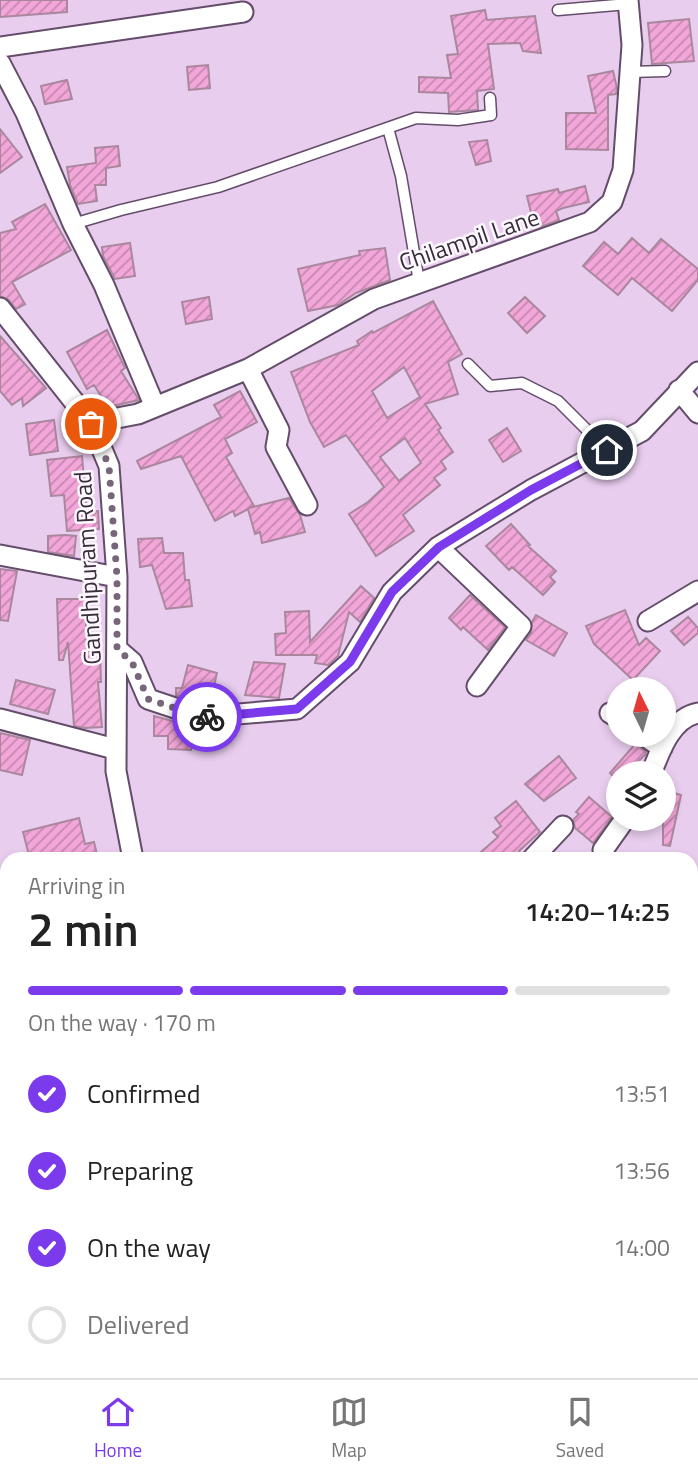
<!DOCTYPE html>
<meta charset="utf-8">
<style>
:root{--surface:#fff;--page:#f6f6f6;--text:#222;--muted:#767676;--line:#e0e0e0;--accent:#7c3aed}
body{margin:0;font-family:"Titillium Web",sans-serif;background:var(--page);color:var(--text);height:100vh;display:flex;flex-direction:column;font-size:26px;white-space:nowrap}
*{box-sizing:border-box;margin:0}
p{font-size:23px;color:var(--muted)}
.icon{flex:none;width:38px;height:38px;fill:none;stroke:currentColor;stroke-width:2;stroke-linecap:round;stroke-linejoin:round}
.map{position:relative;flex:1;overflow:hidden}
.sheet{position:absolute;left:0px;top:852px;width:698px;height:527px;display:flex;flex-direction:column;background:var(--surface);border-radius:21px 21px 0 0;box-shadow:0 4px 10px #0003}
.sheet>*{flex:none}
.needle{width:46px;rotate:355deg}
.controls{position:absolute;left:606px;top:677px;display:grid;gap:14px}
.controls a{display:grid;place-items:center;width:70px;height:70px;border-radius:50%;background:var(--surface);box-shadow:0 4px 10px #0003;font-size:35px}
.pin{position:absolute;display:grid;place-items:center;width:60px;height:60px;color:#fff;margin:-30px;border:4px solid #fff;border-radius:50%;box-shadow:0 2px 7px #0007}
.courier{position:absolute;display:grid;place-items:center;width:70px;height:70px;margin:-35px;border:5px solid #7c3aed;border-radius:50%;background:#fff;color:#222;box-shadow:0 2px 9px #0007}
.overview em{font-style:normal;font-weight:600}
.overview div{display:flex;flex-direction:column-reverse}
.overview{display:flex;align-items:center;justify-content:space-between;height:119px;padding:0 28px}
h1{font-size:46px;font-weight:600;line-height:52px}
.bar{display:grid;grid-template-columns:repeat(4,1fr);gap:10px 7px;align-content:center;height:84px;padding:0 28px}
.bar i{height:9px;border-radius:5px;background:var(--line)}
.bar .on{background:var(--accent)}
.bar p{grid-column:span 4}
ol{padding:0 28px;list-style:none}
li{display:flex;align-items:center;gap:21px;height:77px}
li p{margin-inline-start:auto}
li .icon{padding:7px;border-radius:50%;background:var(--accent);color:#fff;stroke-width:4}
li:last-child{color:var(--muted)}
li i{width:38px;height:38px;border:4px solid var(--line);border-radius:50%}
.dock{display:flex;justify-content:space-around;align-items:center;height:98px;border-top:2px solid var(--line);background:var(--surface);font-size:19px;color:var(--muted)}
.dock a{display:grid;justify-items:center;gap:4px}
.dock .on{color:var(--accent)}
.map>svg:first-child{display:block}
</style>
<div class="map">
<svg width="698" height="1378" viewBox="0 0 698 1378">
<defs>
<pattern id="building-hatch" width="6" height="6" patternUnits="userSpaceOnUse" patternTransform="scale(1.75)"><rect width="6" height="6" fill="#f2a6d9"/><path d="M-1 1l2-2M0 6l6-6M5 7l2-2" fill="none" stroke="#c588b1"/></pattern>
</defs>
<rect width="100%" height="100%" fill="#e9cdef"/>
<path fill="url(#building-hatch)" stroke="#ab879e" stroke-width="2" fill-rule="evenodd" d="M0,0H67V12L0,17Z
M485,10L487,20L535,16L541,53L523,51L520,43L488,44L494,89L477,91L478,110L449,112L448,93L419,92V77L451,78L447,55L458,54L451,16Z
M689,19L694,61L652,64L648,23Z
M208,65L210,88L189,90L187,67Z
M613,71L617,88L616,94L608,95V150L566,149V113H596L588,76Z
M67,80L72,99L45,104L41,86Z
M0,129L22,157L0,173Z
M487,140L491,161L476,165L469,142Z
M118,146L120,166L106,168V185H95L97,201L78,204L70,185L67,167L96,163L95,148Z
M585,186L589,202L563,208L556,211L559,220L535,229L527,196L558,189L559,193Z
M45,204L71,250L12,282L25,304L16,309L9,300L0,296V233L16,229L12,222Z
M632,238L649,253L661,239L698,269V280L672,311L632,278L618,295L583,266L604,242L618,254Z
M130,243L135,276L115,279L103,256L102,247Z
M385,248L390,280L356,293L338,305L308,311L298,269L360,255L359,251Z
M209,297L212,319L186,324L182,302Z
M525,297L545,316L527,333L508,313Z
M433,301L462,354L448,362L458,394L425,404L441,428L438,430L453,452L441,461L446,469L434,478L440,485L403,515L414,531L376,556L349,514L368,502L384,487L346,435L324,447L310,422L291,372L359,345L357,341L372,331L373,333ZM404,367L421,399L420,397L387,418L372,391ZM405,438L421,463L399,481L380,457Z
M107,330L125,368L121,371L139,400L108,407L94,385L87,389L67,352Z
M0,336L46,388L23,406L22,398L12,405L0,391Z
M240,391L257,422L225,439L232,453L226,457L254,506L249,508L289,498L300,515L305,532L262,543L260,532L255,534L248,509L235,516L233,511L215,521L181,456L141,469L137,461L221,417L214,405Z
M54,420L58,451L30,455L26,424Z
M507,428L521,451L503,462L489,440Z
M82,456L87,512L98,511L99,529L67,531L64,495L51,496L47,460Z
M511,524L530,545L528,546L556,571L550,577L555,582L543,595L512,567L509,570L486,546Z
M65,535L76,536L74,556L48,552V536Z
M162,538L164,553H183L185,580H189L192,606L166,609L152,565L140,567L138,539Z
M0,569L17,571L8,621L0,620Z
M361,586L374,598L360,622L349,612L338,656L328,665L315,663L317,655H276L275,634L286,633L285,612L309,611L310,642Z
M470,595L505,627L488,650L463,627L461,630L449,618Z
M57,599H85L87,651H100L101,682H98L102,727L85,728L74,726L68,642L63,660H59Z
M625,610L639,645L646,638L660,651L633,680L594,644L586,626Z
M536,615L567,633L554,656L526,640L531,633L532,622Z
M688,617L698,628V633L684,645L671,631Z
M254,662L285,664L279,698L245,695Z
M188,665L217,673L213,690L204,688L203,704L176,695V688H182Z
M16,680L55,690L48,714L10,704Z
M154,716L191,726V750L168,749V736H154Z
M0,733L30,740L22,775L0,770Z
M635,744L646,752L645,755L625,774H618L617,781L610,773Z
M559,756L576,778L544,801L525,784Z
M663,790L681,795L670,846L663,845Z
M589,797L612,817L593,843L575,828L573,820L579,814L576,812Z
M516,801L540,832L519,851L521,854L520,859H473L498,837L493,832L501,826L495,818Z
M79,818L85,844L94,842L98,859H30L23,832Z"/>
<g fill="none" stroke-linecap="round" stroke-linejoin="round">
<g stroke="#644d6a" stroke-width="13">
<path id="service" d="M558,10L628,4
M630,72L665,71
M388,128L401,176L419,282
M73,224L121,210L218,187L416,118L458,120L491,115L490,98
M468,364L490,386L522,383L558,401L607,450"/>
</g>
<g stroke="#644d6a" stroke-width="23">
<path id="minor" d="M0,47L243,12
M0,63L26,113L73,224L104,285L155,407
M0,308L91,423L109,466L117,577L116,771L133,859
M248,369L279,430L276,447L307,505
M679,390L698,413
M91,423L138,414L248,369L374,299L590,222L612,202L623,170L632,45L628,0
M438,547L521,626L477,686
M0,555L117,577
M648,621L698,591
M117,649L132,662L148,699L202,717L297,709L350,662L392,592L438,547L531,490L642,431L698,372
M610,713L618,718
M0,719L115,749
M643,735L662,748
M651,774C660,751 671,718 698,713
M603,850L625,819
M532,859L563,826
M691,982L698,981
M0,1118L7,1117
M691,1254L698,1261
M691,1350L697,1345
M0,1371L21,1378
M413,1372L414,1378
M586,1372L591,1378
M651,1378L660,1372"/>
</g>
<use href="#service" stroke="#fff" stroke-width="10"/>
<use href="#minor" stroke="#fff" stroke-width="19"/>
</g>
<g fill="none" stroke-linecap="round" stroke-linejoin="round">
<path stroke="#77667a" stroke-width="7" stroke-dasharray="0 12.6" d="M91,424L109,466L117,577V649L132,662L148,699L202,717H207"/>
<path stroke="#7c3aed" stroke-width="9" d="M207,717L297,709L350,662L392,592L439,547L531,490L607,450"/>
</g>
<g text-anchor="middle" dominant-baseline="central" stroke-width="5" stroke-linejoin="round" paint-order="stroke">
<g font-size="24" fill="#392e3b" stroke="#fdf7fe">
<text transform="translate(469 239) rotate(-19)">Chilampil Lane</text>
<text transform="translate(87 568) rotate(-93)">Gandhipuram Road</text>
</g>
</g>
</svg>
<div class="controls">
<a><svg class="needle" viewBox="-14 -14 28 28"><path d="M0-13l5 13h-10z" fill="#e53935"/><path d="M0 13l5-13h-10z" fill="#767676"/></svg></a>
<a><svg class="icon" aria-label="layers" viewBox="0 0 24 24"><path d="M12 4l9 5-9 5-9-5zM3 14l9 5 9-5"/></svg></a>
</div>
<div class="pin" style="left:91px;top:424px;background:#ea580c"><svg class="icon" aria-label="bag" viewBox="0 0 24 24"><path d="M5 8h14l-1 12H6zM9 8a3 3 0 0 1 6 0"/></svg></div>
<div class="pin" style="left:607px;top:450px;background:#1f2937"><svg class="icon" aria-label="home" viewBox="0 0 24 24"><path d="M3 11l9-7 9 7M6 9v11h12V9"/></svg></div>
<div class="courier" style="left:207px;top:717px"><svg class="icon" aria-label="bike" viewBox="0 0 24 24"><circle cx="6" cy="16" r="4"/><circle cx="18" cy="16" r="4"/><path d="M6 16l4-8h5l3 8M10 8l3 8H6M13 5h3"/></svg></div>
<section class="sheet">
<div class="overview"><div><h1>2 min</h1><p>Arriving in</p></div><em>14:20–14:25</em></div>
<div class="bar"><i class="on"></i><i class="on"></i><i class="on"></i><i></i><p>On the way · 170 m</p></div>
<ol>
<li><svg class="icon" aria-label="check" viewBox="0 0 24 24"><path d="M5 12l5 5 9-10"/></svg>Confirmed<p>13:51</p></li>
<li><svg class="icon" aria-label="check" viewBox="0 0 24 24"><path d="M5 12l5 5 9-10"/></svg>Preparing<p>13:56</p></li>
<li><svg class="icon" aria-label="check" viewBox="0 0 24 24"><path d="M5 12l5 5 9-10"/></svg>On the way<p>14:00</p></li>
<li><i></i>Delivered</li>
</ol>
</section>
</div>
<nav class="dock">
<a class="on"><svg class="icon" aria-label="home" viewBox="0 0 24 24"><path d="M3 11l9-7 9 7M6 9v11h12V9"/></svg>Home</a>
<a><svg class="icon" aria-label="map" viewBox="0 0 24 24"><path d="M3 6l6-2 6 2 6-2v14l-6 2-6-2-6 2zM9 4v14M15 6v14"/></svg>Map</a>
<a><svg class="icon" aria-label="saved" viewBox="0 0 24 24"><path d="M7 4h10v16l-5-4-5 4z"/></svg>Saved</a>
</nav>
